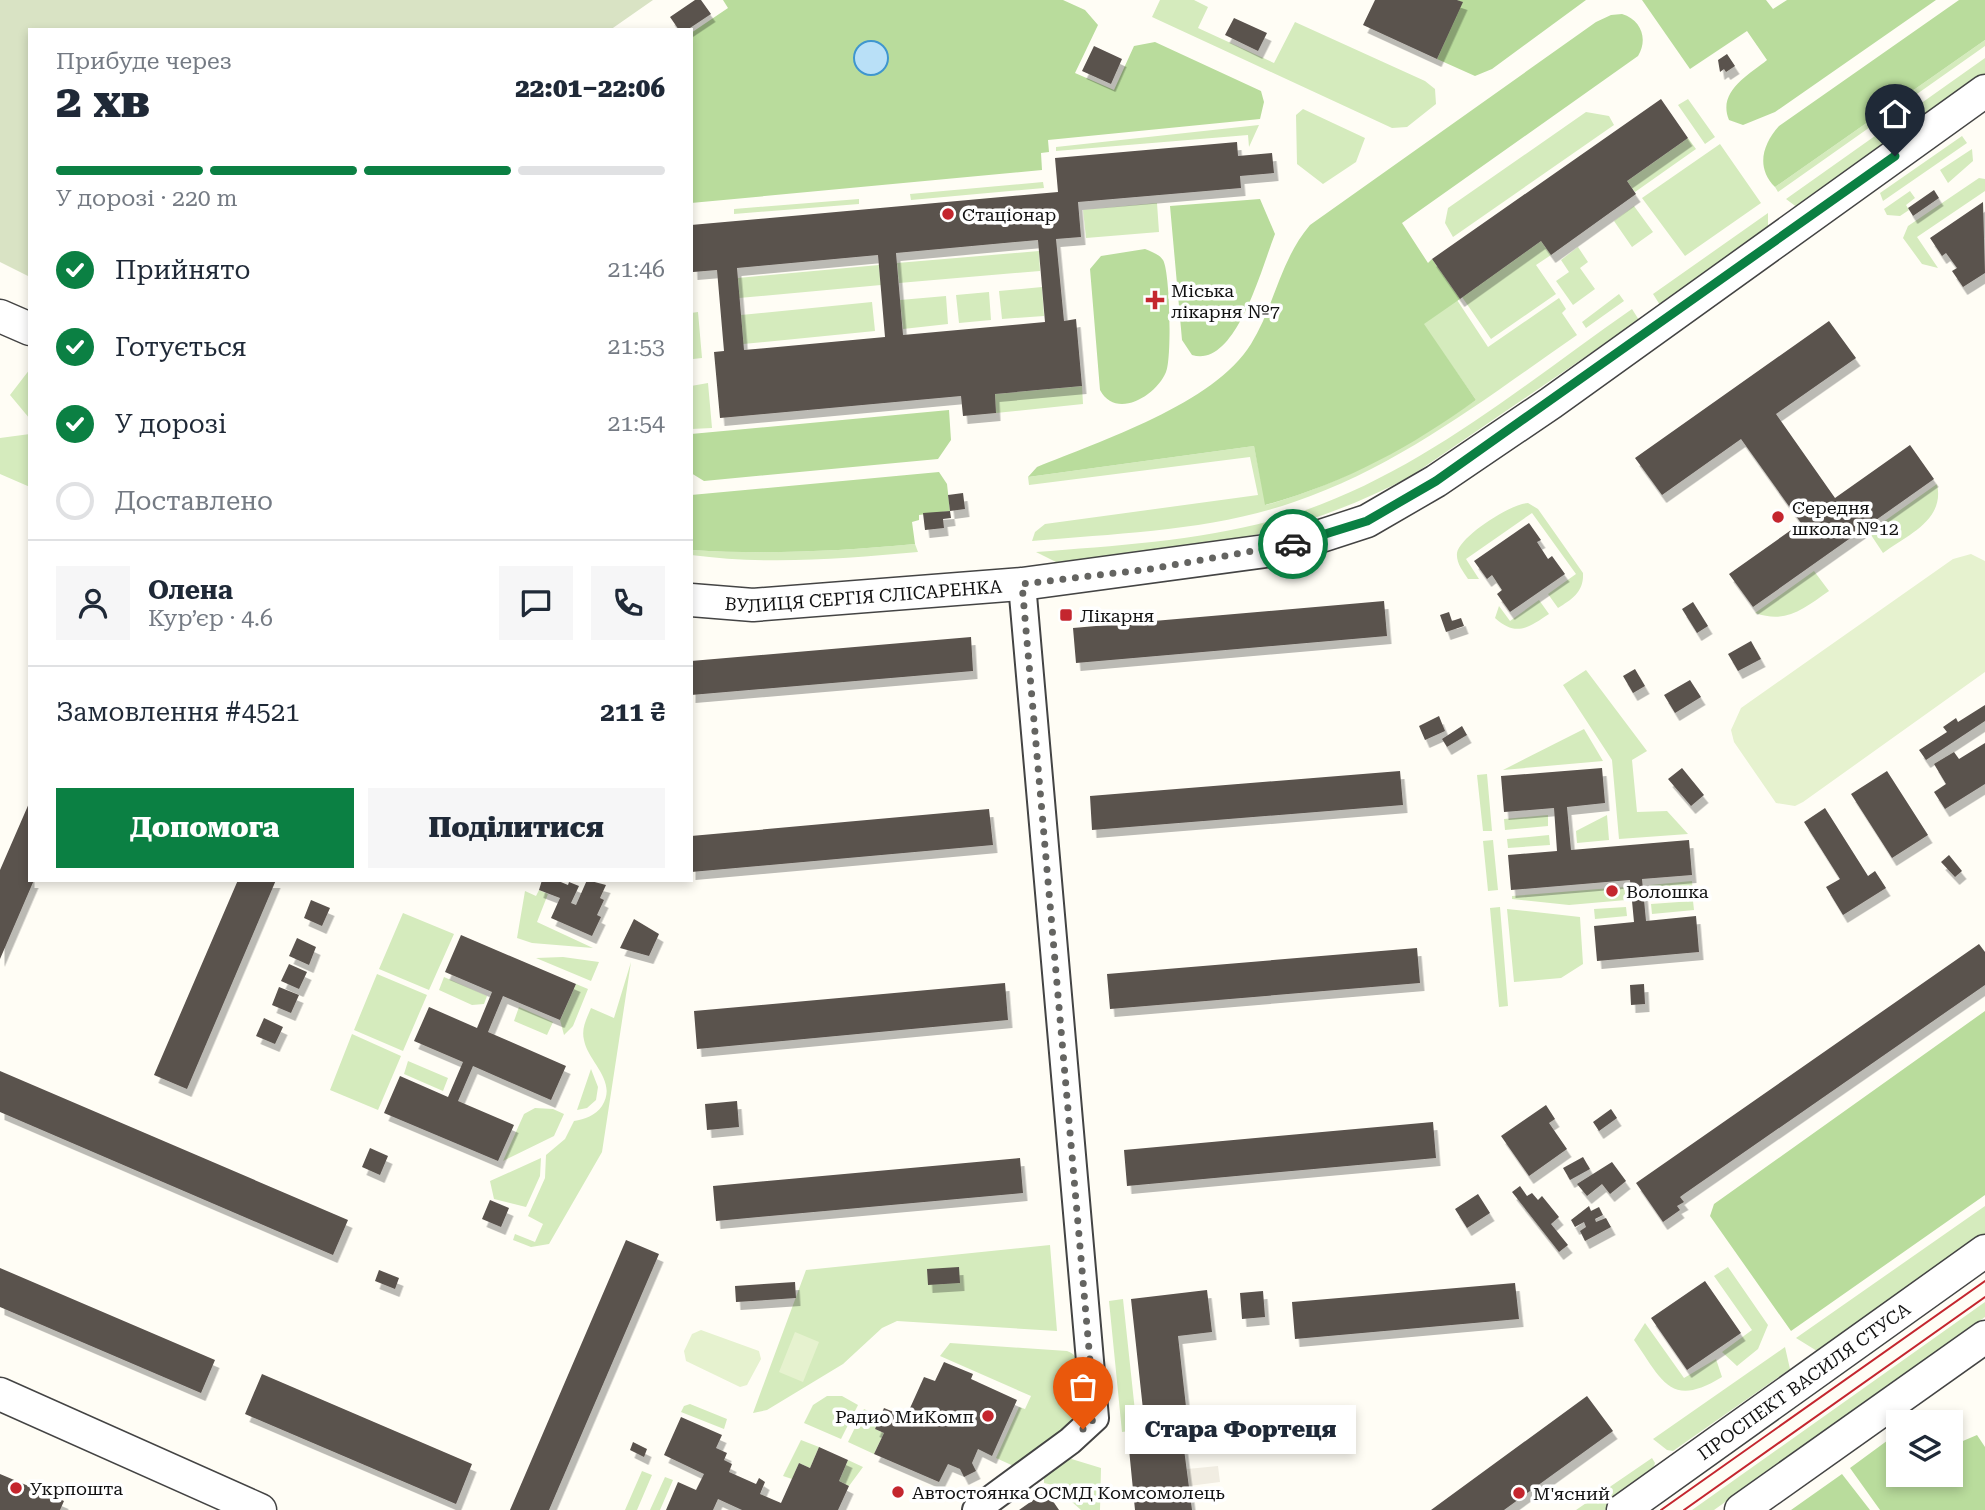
<!DOCTYPE html>
<html lang="uk">
<meta charset="utf-8">
<style>
:root{--surface:#fff;--page:#f6f6f7;--text:#1f2937;--muted:#747a83;--line:#e0e1e3;--accent:#0b8043}
body{margin:0;font-family:"Roboto Serif",serif;background:var(--page);color:var(--text);height:100vh;display:flex;flex-direction:column;font-size:26px;white-space:nowrap}
*{box-sizing:border-box;margin:0}
p{font-size:23px;color:var(--muted)}
.icon{flex:none;width:38px;height:38px;fill:none;stroke:currentColor;stroke-width:2;stroke-linecap:round;stroke-linejoin:round}
.map{position:relative;flex:1;overflow:hidden}
.sheet{position:absolute;left:28px;top:28px;width:665px;height:854px;display:flex;flex-direction:column;background:var(--surface);border-radius:0px;box-shadow:0 4px 10px #0003}
.sheet>*{flex:none}
.fabs{position:absolute;left:1886px;top:1410px;display:grid;gap:14px}
.fabs a{display:grid;place-items:center;width:77px;height:77px;border-radius:0px;background:var(--surface);box-shadow:0 4px 10px #0003;font-size:35px}
.pin{position:absolute;display:grid;place-items:center;width:60px;height:60px;color:#fff;margin:-72px -30px;border-radius:50% 50% 50% 0;rotate:-45deg;box-shadow:0 0 7px #0007}
.pin .icon{rotate:45deg}
.courier{position:absolute;display:grid;place-items:center;width:70px;height:70px;margin:-35px;border:5px solid #0b8043;border-radius:50%;background:#fff;color:#222;box-shadow:0 2px 9px #0007}
.bubble{position:absolute;height:49px;border-radius:0px;background:var(--surface);box-shadow:0 4px 10px #0003;font-size:23px;font-weight:800;line-height:49px;text-align:center}
.head em{font-style:normal;font-weight:800}
.head div{display:flex;flex-direction:column-reverse}
.head{display:flex;align-items:center;justify-content:space-between;height:119px;padding:0 28px}
h1{font-size:46px;font-weight:800;line-height:52px}
.bar{display:grid;grid-template-columns:repeat(4,1fr);gap:10px 7px;align-content:center;height:84px;padding:0 28px}
.bar i{height:9px;border-radius:5px;background:var(--line)}
.bar .selected{background:var(--accent)}
.bar p{grid-column:span 4}
.line{display:flex;align-items:center;gap:18px;padding:0 28px;border-top:2px solid var(--line)}
.line div{flex:1}
.round{display:grid;place-items:center;flex:none;width:74px;height:74px;border-radius:0px;background:var(--page)}
ol{padding:0 28px;list-style:none}
li{display:flex;align-items:center;gap:21px;height:77px}
li p{margin-inline-start:auto}
li .icon{padding:7px;border-radius:50%;background:var(--accent);color:#fff;stroke-width:4}
li:last-child{color:var(--muted)}
li i{width:38px;height:38px;border:4px solid var(--line);border-radius:50%}
.primary-button{display:flex;gap:14px;margin-top:auto;padding:14px 28px}
.primary-button a{flex:1;height:80px;border-radius:0px;background:var(--accent);color:#fff;font-size:28px;font-weight:800;line-height:80px;text-align:center}
.primary-button a+a{background:var(--page);color:var(--text)}
.map>svg:first-child{display:block}
</style>
<div class="map">
<svg width="1985" height="1510" viewBox="0 0 1985 1510">
<defs>
<filter id="shadow"><feDropShadow dx="4.5" dy="8" stdDeviation="0" flood-color="#0004"/></filter>
</defs>
<rect width="100%" height="100%" fill="#fffdf5"/>
<path fill="#d5ebbd" d="M1160,0H1194L1208,7L1198,28L1274,63L1295,22L1425,81L1435,89L1436,104L1407,127L1392,128L1152,17Z
M1985,40V46L1778,192L1775,187Z
M1985,58V76L1798,208L1786,199Z
M1688,99L1715,137L1705,144L1678,105Z
M1303,109L1365,138L1356,162L1323,184L1297,164L1296,115Z
M1586,112L1609,116L1614,125L1453,237L1445,223L1448,208Z
M1259,125L1249,147L1248,135L1056,151V147Z
M1962,136L1967,143L1883,201L1880,193Z
M1688,138L1696,149L1635,192L1627,181Z
M1720,144L1761,203L1685,256L1642,198Z
M1972,149L1973,161L1948,183L1940,170Z
M1979,178L1985,179V191L1917,237L1938,268L1922,264L1903,238L1908,226Z
M1043,182L1044,188L911,200L910,194Z
M1910,191L1915,198L1906,205L1909,210L1900,216L1887,215L1884,209Z
M859,199V204L734,214V209Z
M1157,203L1159,232L1086,238L1083,210Z
M1634,206L1653,232L1632,247L1614,221Z
M1768,213V230L1660,305L1653,294Z
M1541,241L1551,255L1536,265L1556,294L1491,339L1462,297Z
M1578,247L1588,262L1580,268L1595,289L1573,305L1556,281L1569,272L1561,260Z
M1039,251L1040,271L899,283L897,263Z
M879,265L881,285L739,298L738,278Z
M1042,287L1044,316L1002,319L999,291Z
M989,292L991,320L959,323L956,295Z
M1619,294L1624,301L1586,328L1582,322Z
M946,296L948,324L903,329L900,300Z
M1559,298L1566,309L1562,313L1577,335C1487,397 1400,466 1294,502C1210,531 1120,533 1032,541L1035,532L1045,524L1258,495L1250,457L1029,485L1028,477L1254,446L1266,505C1346,483 1408,445 1476,400L1423,324L1457,300L1488,347Z
M872,302L875,331L743,344L741,315Z
M1632,309L1639,320L1411,476C1293,539 1187,551 1056,562L1036,552C1124,545 1218,540 1303,511C1425,469 1527,382 1632,309Z
M698,312L702,358L693,359L691,313Z
M30,369V419L10,395Z
M708,383L712,428L691,429V386Z
M1082,386L1083,404L996,413L995,394Z
M30,434V487L0,474V438Z
M1937,484C1945,520 1909,534 1883,553L1869,532Z
M1528,503L1538,509L1583,573C1584,592 1572,599 1558,608L1548,594L1576,574L1532,513L1466,559L1479,579H1468C1463,571 1456,563 1457,553C1460,536 1512,503 1528,503Z
M915,544L918,552C842,559 767,565 691,555V550C767,555 840,551 915,544Z
M1814,571L1829,591C1803,609 1787,624 1755,613Z
M1539,600L1549,614C1528,628 1516,637 1495,618L1499,606L1510,621Z
M1586,670L1647,751L1632,760L1637,812L1667,811L1688,834L1619,839L1612,760L1563,685Z
M1584,729L1603,761L1503,770Z
M1487,774L1492,831H1483L1477,775Z
M1548,815V826L1505,830L1504,819Z
M1607,815L1609,840L1577,843L1576,831Z
M1549,835L1550,845L1508,848L1507,839Z
M1493,840L1498,890L1488,891L1483,841Z
M1692,881L1693,894L1650,897V885Z
M1624,887L1626,900L1569,905L1512,899V896Z
M539,890L548,894L537,922L593,948L532,943L517,938L525,891L536,896Z
M1693,901L1694,910L1652,914L1651,904Z
M1500,907L1508,1006L1499,1007L1490,908Z
M1626,907L1627,916L1595,919L1594,909Z
M1507,909L1580,917L1583,964L1561,978L1514,982Z
M403,913L454,934L429,990L379,969Z
M563,957L599,962L591,981L536,958Z
M631,962L602,1152L549,1244L531,1247L513,1240L515,1234L535,1242L543,1224L528,1216L545,1178L546,1155L565,1139L574,1121C585,1119 595,1116 602,1106C618,1081 588,1062 584,1040C581,1028 587,1018 591,1008L614,1018Z
M377,974L427,995L403,1051L354,1030Z
M444,977L487,996L484,1004L472,1005L439,990Z
M576,984L588,989L573,1026L564,1035L560,1020Z
M519,1007L553,1022L547,1035L514,1021Z
M352,1034L401,1056L378,1110L330,1090Z
M408,1061L448,1078L443,1091L404,1074Z
M591,1069L598,1087L596,1100L587,1108L577,1110Z
M535,1108L553,1109L564,1114L554,1136L503,1161L524,1114Z
M541,1158L540,1176L526,1207L494,1199L490,1181Z
M1985,1206V1234L1817,1351L1796,1338Z
M1050,1245L1057,1331L897,1321L882,1328L843,1364L767,1410L753,1413L806,1270Z
M1728,1267L1768,1325L1758,1349L1737,1366L1722,1352L1752,1330L1714,1276Z
M1123,1299L1137,1430L1122,1432L1109,1301Z
M1985,1302V1317L1714,1510H1692Z
M1645,1323L1684,1378L1716,1359L1722,1377C1670,1409 1662,1380 1634,1340Z
M950,1343L1067,1351C1090,1360 1082,1393 1082,1415L1020,1469L996,1458L1019,1407L1025,1409L1031,1396L940,1356Z
M1785,1347L1790,1369L1673,1451L1667,1450L1653,1439Z
M827,1396H842L858,1405L841,1439L804,1423L813,1405Z
M690,1404L727,1419L724,1429L681,1412L684,1406Z
M864,1409L880,1417L875,1429L884,1433L874,1454L848,1442Z
M801,1440L819,1447L810,1468L799,1463L792,1479L783,1476Z
M1065,1457L1101,1468L1100,1510H1081L1053,1485L1044,1483V1470Z
M1652,1458L1655,1463L1650,1479L1605,1510H1576Z
M848,1460L863,1467L849,1486L839,1481Z
M642,1471L652,1475L637,1510H625Z
M665,1477L673,1480L660,1510H650Z"/>
<path fill="#b9dc9c" d="M723,0H1063L1085,10L1098,25L1075,73L1114,90L1134,46L1155,42L1261,91L1264,102L1260,119L1048,140L1049,152L1041,153L1042,170L691,203V33L728,8Z
M1457,0H1586L1492,69L1475,76L1437,59L1462,2Z
M1642,0H1766L1773,9L1787,0H1936L1775,112L1743,125L1729,120C1717,91 1749,75 1767,60L1747,31L1690,69Z
M1959,0H1985V40L1775,187C1756,168 1762,145 1779,126Z
M1622,14C1642,20 1648,40 1638,56L1402,223L1428,263L1432,259L1460,299L1424,324L1476,400C1411,447 1343,484 1265,505L1254,446L1028,477L1037,467C1100,441 1214,404 1251,344C1275,305 1280,260 1310,225L1596,22L1611,15Z
M1260,199L1275,234C1262,266 1236,369 1192,355L1182,340L1170,206Z
M1145,249C1152,252 1159,254 1163,260C1170,271 1172,359 1166,372C1156,396 1116,420 1100,390L1090,269L1101,256Z
M949,410L951,440L938,459L704,481L691,473V434Z
M939,472L947,484L950,511L919,515V520L912,522L915,544C840,551 767,555 691,550V495Z
M1985,1011V1195L1791,1331L1710,1216L1714,1204Z
M1899,1432V1475H1951V1446L1977,1435L1985,1447V1510H1880L1850,1468Z
M1842,1474L1870,1510H1791Z"/>
<path fill="#d9e3c4" d="M0,0H653L610,30H30V277L0,262Z"/>
<path fill="#e6f2cf" d="M1971,554L1985,561V672L1803,802L1795,806L1776,803L1734,742L1731,730L1741,708L1953,559Z
M701,1330L759,1351L761,1359L747,1385L740,1387L686,1361L684,1351L692,1334Z
M795,1332L819,1342L803,1382L779,1372Z"/>
<path fill="#f1ede2" d="M1218,1466L1220,1482L1189,1486L1187,1469Z"/>
<path fill="#b9e0f7" stroke="#3f96cf" stroke-width="2" d="M854 58a17 17 0 1 1 34 0a17 17 0 1 1-34 0Z"/>
<path fill="#5a524d" fill-rule="evenodd" filter="url(#shadow)" d="M695,0H701L711,14L687,30H679L670,17Z
M1375,0H1457L1463,2L1437,59L1363,25Z
M1234,18L1267,33L1258,51L1225,35Z
M1094,46L1122,59L1111,84L1082,71Z
M1727,54L1735,66L1726,72L1724,69L1720,72L1718,60Z
M1661,99L1688,138L1627,181L1636,194L1551,255L1541,241L1460,299L1432,259Z
M1237,142L1238,156L1272,153L1274,173L1240,176L1241,188L1078,202L1081,237L1056,239L1064,321L1076,319L1082,386L995,394L996,413L963,416L961,396L720,418L714,352L724,351L717,270L693,272L691,225L1058,192L1055,158ZM1038,240L1045,322L903,335L896,253ZM878,255L885,337L744,350L737,268Z
M1934,190L1939,198L1913,216L1908,208Z
M1983,202L1985,273L1963,287L1952,271L1957,268L1946,253L1942,256L1930,238Z
M1829,321L1856,358L1776,414L1835,498L1910,445L1934,479L1753,607L1729,574L1801,523L1741,439L1662,495L1635,458Z
M963,493L965,509L950,511L948,495Z
M950,511L951,518L943,519L944,528L925,530L923,513Z
M1529,523L1541,540L1537,542L1548,559L1552,556L1565,574L1510,612L1497,594L1502,590L1492,575L1487,579L1474,561Z
M1384,601L1387,636L1076,663L1073,628Z
M1693,602L1708,626L1697,633L1682,609Z
M1449,612L1452,621L1461,618L1464,626L1446,632L1440,615Z
M971,637L973,671L691,695V661Z
M1751,641L1761,659L1738,671L1728,654Z
M1635,669L1645,686L1633,693L1623,676Z
M1690,680L1701,697L1675,713L1664,695Z
M1985,705V721L1926,760L1919,750L1947,732L1943,727L1956,718L1958,722Z
M1439,716L1445,731L1425,740L1419,726Z
M1462,726L1467,735L1447,747L1442,739Z
M1985,743V784L1945,809L1934,792L1946,784L1934,764L1954,752L1959,759Z
M1602,768L1605,803L1567,807L1571,850L1689,840L1692,875L1642,879L1646,921L1696,916L1699,952L1597,961L1594,926L1634,922L1630,880L1511,890L1508,855L1557,851L1554,808L1504,812L1501,776Z
M1682,768L1704,795L1691,806L1668,779Z
M1400,771L1403,805L1092,830L1090,796Z
M1887,771L1928,835L1892,858L1851,794Z
M30,801V880H34L0,959V870Z
M1825,808L1868,876L1875,871L1886,888L1843,915L1826,887L1840,879L1804,822Z
M989,809L993,845L691,872V836Z
M1949,855L1962,871L1955,877L1941,862Z
M238,880H276L187,1089L154,1075Z
M542,880H556L568,885L569,882L579,886L571,903L576,905L587,880L606,885L600,898L604,900L597,915L601,917L592,936L551,918L560,898L539,890Z
M311,900L330,908L322,926L304,918Z
M634,919L659,934L649,956L620,948Z
M461,935L576,984L560,1020L503,996L488,1032L566,1066L551,1100L473,1066L458,1101L514,1125L498,1161L384,1113L400,1076L448,1097L463,1062L414,1041L429,1007L477,1028L492,992L445,972Z
M297,938L316,947L309,965L289,956Z
M1979,944L1985,952V985L1684,1194L1680,1197L1684,1202L1677,1206L1680,1210L1663,1222L1636,1183Z
M1417,948L1420,983L1110,1009L1107,974Z
M289,964L307,972L299,989L281,981Z
M1005,983L1008,1020L697,1049L694,1011Z
M1644,984L1645,1004L1631,1005L1630,985Z
M279,987L299,995L291,1013L272,1005Z
M264,1018L283,1027L275,1044L256,1036Z
M0,1071L348,1220L333,1255L0,1112Z
M737,1101L739,1127L707,1130L705,1104Z
M1546,1105L1555,1119L1549,1123L1567,1149L1529,1176L1501,1136Z
M1611,1109L1617,1118L1599,1131L1593,1122Z
M1433,1122L1436,1158L1127,1186L1124,1150Z
M370,1148L388,1156L380,1175L362,1167Z
M1583,1157L1590,1169L1570,1180L1563,1168Z
M1020,1158L1023,1193L716,1221L713,1186Z
M1612,1162L1626,1181L1610,1194L1602,1184L1587,1196L1577,1184Z
M1520,1186L1527,1196L1532,1193L1538,1200L1542,1196L1559,1217L1551,1224L1568,1245L1559,1252L1512,1192Z
M1478,1194L1490,1213L1467,1228L1455,1209Z
M490,1200L509,1208L501,1227L482,1219Z
M1589,1206L1591,1211L1599,1207L1603,1215L1595,1219L1596,1222L1606,1218L1611,1227L1585,1241L1580,1231L1586,1227L1584,1222L1575,1227L1571,1220Z
M626,1240L659,1254L549,1510H510Z
M959,1267L960,1283L928,1285L927,1269Z
M0,1268L215,1360L201,1393L0,1307Z
M379,1270L399,1278L395,1289L375,1281Z
M1705,1281L1741,1333L1687,1370L1651,1318Z
M795,1282L796,1298L736,1302L735,1286Z
M1515,1283L1519,1319L1295,1339L1292,1302Z
M1207,1290L1212,1332L1178,1336L1189,1433L1182,1434L1192,1510H1135L1128,1439L1146,1437L1131,1299Z
M1263,1291L1265,1317L1242,1319L1240,1293Z
M944,1362L973,1374L971,1379L1017,1400L992,1456L978,1449L972,1463L976,1471L964,1477L960,1469L948,1464L939,1482L874,1454L884,1433L875,1429L884,1408L906,1417L924,1377L935,1381Z
M262,1374L472,1464L456,1504L245,1414Z
M1587,1396L1613,1431L1504,1510H1431Z
M681,1417L722,1435L716,1448L727,1453L724,1460L732,1464L729,1472L756,1484L759,1478L765,1482L760,1494L781,1503L799,1463L810,1468L819,1447L848,1460L839,1481L849,1486L838,1510H742L718,1499L713,1510H666L678,1482L696,1490L704,1474L664,1455Z
M633,1442L647,1449L644,1457L630,1450Z
M0,1474L64,1501L60,1510H0Z
M1046,1491L1059,1510H1019Z"/>
<g fill="none" stroke-linecap="round" stroke-linejoin="round">
<g stroke="#444" stroke-width="30">
<path id="minor" d="M976,1510L1070,1441L1095,1418L1022,584"/>
</g>
<g stroke="#444" stroke-width="35">
<g id="tertiary">
<path d="M0,316L30,329"/>
<path id="s1" d="M691,600L753,605L1022,584L1281,549L1367,521L1436,481L1551,403L1985,91"/>
<path d="M0,1394L260,1510"/>
<path id="s2" d="M1623,1510L1985,1251"/>
<path d="M1741,1510L1985,1337"/>
</g>
</g>
<use href="#minor" stroke="#fff" stroke-width="26"/>
<use href="#tertiary" stroke="#fff" stroke-width="32"/>
<path stroke="#c4262e" stroke-width="2" d="M1661,1510L1985,1281
M1684,1510L1985,1297"/>
</g>
<g fill="none" stroke-linecap="round" stroke-linejoin="round">
<path stroke="#646461" stroke-width="7" stroke-dasharray="0 12.6" d="M1083,1429L1095,1418L1022,584L1150,569L1293,544"/>
<path stroke="#0b8043" stroke-width="9" d="M1293,544L1367,521L1436,481L1895,156"/>
</g>
<g fill="#c4262e" stroke="#fff" stroke-width="2.5">
<circle cx="948" cy="214" r="7"/>
<path d="M1151.5 289.5h7v7h7v7h-7v7h-7v-7h-7v-7h7z"/>
<circle cx="1778" cy="517" r="7"/>
<rect x="1059" y="608" width="14" height="14" rx="3.5"/>
<circle cx="1612" cy="891" r="7"/>
<circle cx="988" cy="1416" r="7"/>
<circle cx="16" cy="1488" r="7"/>
<circle cx="898" cy="1492" r="7"/>
<circle cx="1519" cy="1493" r="7"/>
</g>
<g text-anchor="middle" dominant-baseline="central" stroke-width="7" stroke-linejoin="round" paint-order="stroke">
<g font-size="18" fill="#111" stroke="#fff" text-anchor="start">
<text x="962" y="214">Стаціонар</text>
<text x="1171" y="290">Міська<tspan x="1171" dy="21">лікарня №7</tspan></text>
<text x="1792" y="507">Середня<tspan x="1792" dy="21">школа №12</tspan></text>
<text x="1080" y="615">Лікарня</text>
<text x="1626" y="891">Волошка</text>
<text x="974" y="1416" text-anchor="end">Радио МиКомп</text>
<text x="30" y="1488">Укрпошта</text>
<text x="912" y="1492">Автостоянка ОСМД Комсомолець</text>
<text x="1533" y="1493">М'ясний</text>
</g>
<g font-size="18" fill="#111" stroke="#fff">
<text stroke="none"><textPath href="#s1" startOffset="173">ВУЛИЦЯ СЕРГІЯ СЛІСАРЕНКА</textPath></text>
<text stroke="none"><textPath href="#s2" startOffset="222">ПРОСПЕКТ ВАСИЛЯ СТУСА</textPath></text>
</g>
</g>
</svg>
<div class="fabs">
<a><svg class="icon" aria-label="layers" viewBox="0 0 24 24"><path d="M12 4l9 5-9 5-9-5zM3 14l9 5 9-5"/></svg></a>
</div>
<div class="pin" style="left:1083px;top:1429px;background:#ea580c"><svg class="icon" aria-label="bag" viewBox="0 0 24 24"><path d="M5 8h14l-1 12H6zM9 8a3 3 0 0 1 6 0"/></svg></div>
<div class="pin" style="left:1895px;top:156px;background:#1f2937"><svg class="icon" aria-label="home" viewBox="0 0 24 24"><path d="M3 11l9-7 9 7M6 9v11h12V9"/></svg></div>
<div class="courier" style="left:1293px;top:544px"><svg class="icon" aria-label="car" viewBox="0 0 24 24"><path d="M5 17H2v-5l4-1 3-4h7l3 4 3 1v5h-3M9 17h6M6 11h13"/><circle cx="7" cy="17" r="2"/><circle cx="17" cy="17" r="2"/></svg></div>
<div class="bubble" style="left:1125px;top:1405px;width:231px">Стара Фортеця</div>
<section class="sheet">
<div class="head"><div><h1>2 хв</h1><p>Прибуде через</p></div><em>22:01–22:06</em></div>
<div class="bar"><i class="selected"></i><i class="selected"></i><i class="selected"></i><i></i><p>У дорозі · 220 m</p></div>
<ol>
<li><svg class="icon" aria-label="check" viewBox="0 0 24 24"><path d="M5 12l5 5 9-10"/></svg>Прийнято<p>21:46</p></li>
<li><svg class="icon" aria-label="check" viewBox="0 0 24 24"><path d="M5 12l5 5 9-10"/></svg>Готується<p>21:53</p></li>
<li><svg class="icon" aria-label="check" viewBox="0 0 24 24"><path d="M5 12l5 5 9-10"/></svg>У дорозі<p>21:54</p></li>
<li><i></i>Доставлено</li>
</ol>
<div class="line" style="height:126px"><a class="round"><svg class="icon" aria-label="person" viewBox="0 0 24 24"><circle cx="12" cy="8" r="4"/><path d="M4 21q1-7 8-7t8 7"/></svg></a><div><b>Олена</b><p>Кур’єр · 4.6</p></div><a class="round"><svg class="icon" aria-label="chat" viewBox="0 0 24 24"><path d="M4 5h16v11H9l-5 4z"/></svg></a><a class="round"><svg class="icon" aria-label="phone" viewBox="0 0 24 24"><path d="M5 4h4l2 5-3 2q2 4 5 5l2-3 5 2v4C11 20 4 13 5 4z"/></svg></a></div>
<div class="line" style="height:91px"><div>Замовлення #4521</div><b>211 ₴</b></div>
<div class="primary-button"><a>Допомога</a><a>Поділитися</a></div>
</section>
</div>
